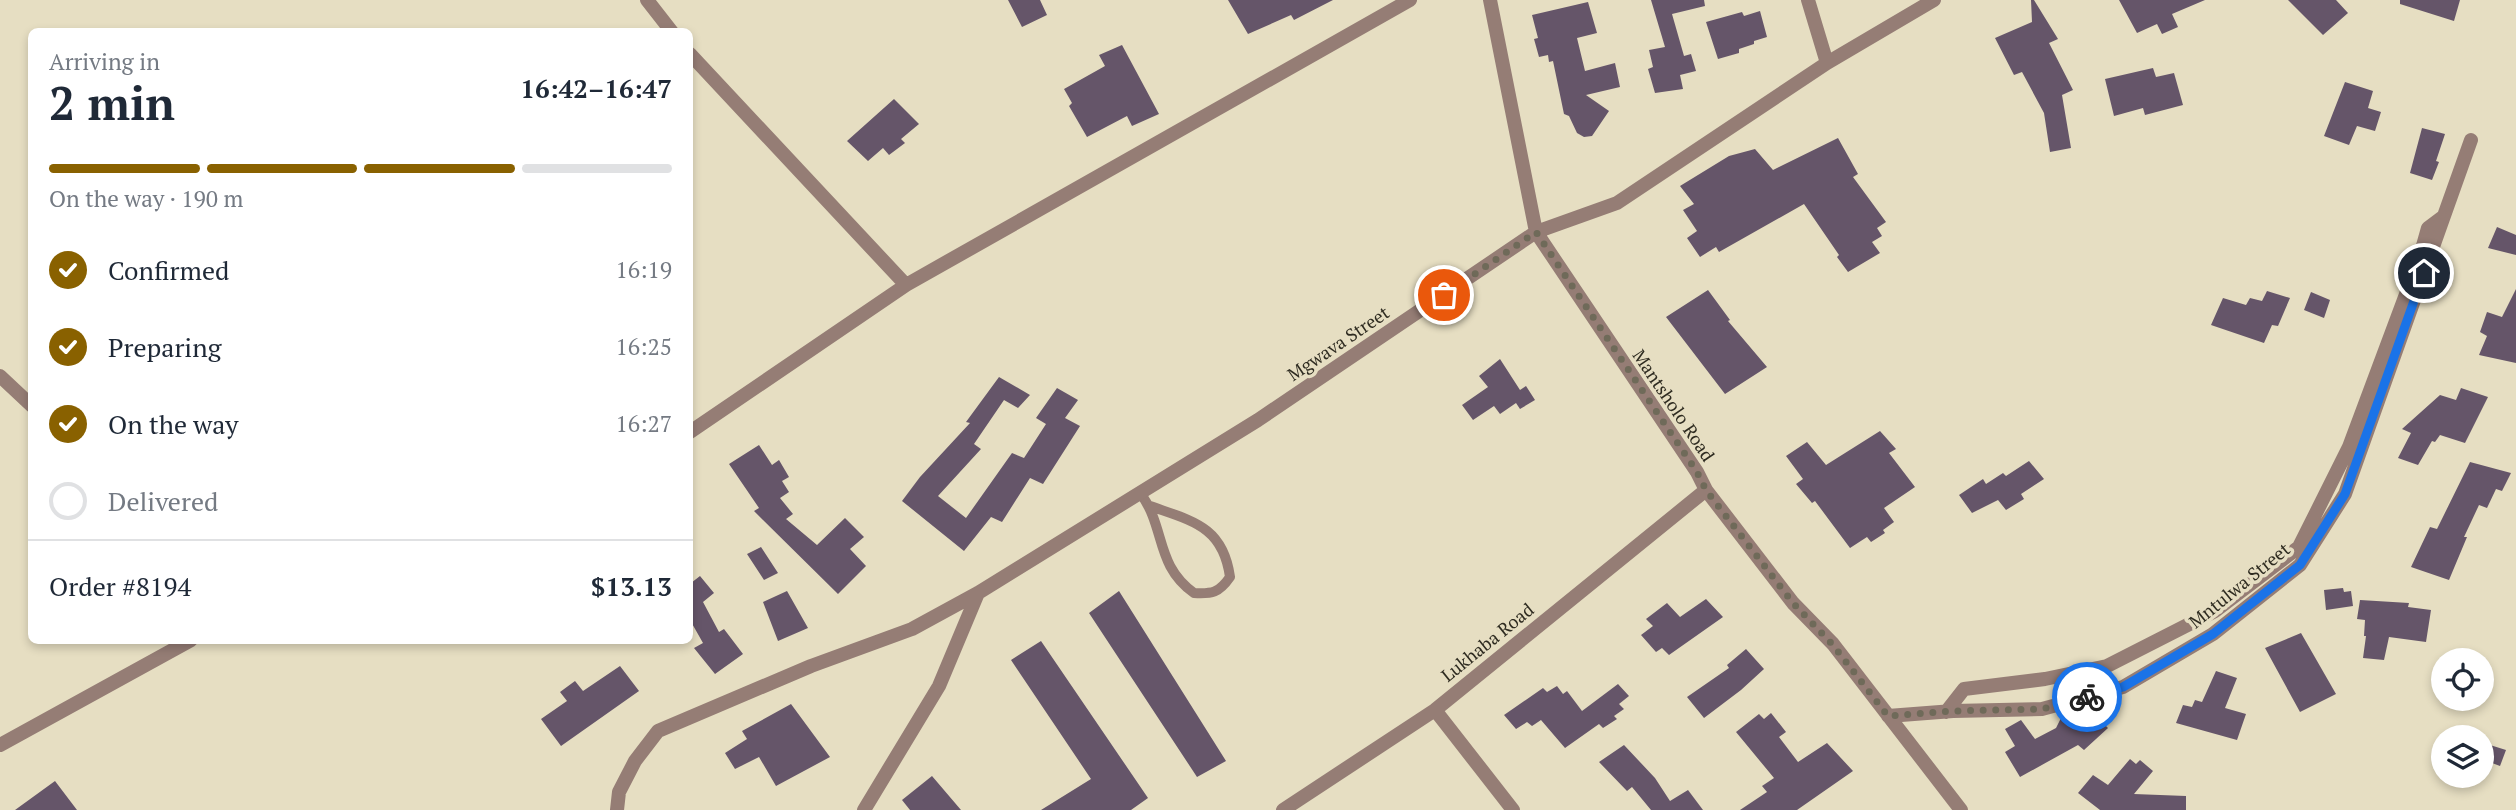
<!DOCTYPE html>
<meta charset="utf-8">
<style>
:root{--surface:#fff;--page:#f6f6f7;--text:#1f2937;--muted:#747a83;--line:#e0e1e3;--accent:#896100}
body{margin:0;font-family:"PT Serif",serif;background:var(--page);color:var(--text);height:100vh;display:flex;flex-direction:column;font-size:26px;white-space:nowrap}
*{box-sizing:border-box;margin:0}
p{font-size:23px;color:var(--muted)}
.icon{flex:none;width:38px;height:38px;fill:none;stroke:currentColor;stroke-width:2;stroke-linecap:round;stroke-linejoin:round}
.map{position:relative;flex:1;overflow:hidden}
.details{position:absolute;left:28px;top:28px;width:665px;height:616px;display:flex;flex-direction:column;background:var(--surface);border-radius:10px;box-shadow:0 4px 10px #0003}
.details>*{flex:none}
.buttons{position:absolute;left:2431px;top:648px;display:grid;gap:14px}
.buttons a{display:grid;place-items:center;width:63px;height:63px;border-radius:50%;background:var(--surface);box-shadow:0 4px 10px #0003;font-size:35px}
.pin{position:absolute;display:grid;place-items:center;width:60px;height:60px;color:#fff;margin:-30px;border:4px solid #fff;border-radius:50%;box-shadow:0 2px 7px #0007}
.courier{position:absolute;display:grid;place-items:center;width:70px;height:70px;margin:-35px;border:5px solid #1a73e8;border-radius:50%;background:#fff;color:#222;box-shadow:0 2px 9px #0007}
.head em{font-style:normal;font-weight:700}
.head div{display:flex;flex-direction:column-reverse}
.head{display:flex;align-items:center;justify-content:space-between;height:119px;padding:0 21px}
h1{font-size:46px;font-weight:700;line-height:52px}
.bar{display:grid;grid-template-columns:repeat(4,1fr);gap:10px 7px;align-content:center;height:84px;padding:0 21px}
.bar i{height:9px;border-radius:5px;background:var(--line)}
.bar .on{background:var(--accent)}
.bar p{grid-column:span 4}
.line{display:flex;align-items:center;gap:18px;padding:0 21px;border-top:2px solid var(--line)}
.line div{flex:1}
ol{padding:0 21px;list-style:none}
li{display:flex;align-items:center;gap:21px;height:77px}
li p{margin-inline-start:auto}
li .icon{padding:7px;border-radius:50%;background:var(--accent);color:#fff;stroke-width:4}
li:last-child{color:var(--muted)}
li i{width:38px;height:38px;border:4px solid var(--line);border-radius:50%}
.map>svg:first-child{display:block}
</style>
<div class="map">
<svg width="2516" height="810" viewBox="0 0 2516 810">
<rect width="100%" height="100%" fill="#e6dec2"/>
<path fill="#655569" d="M1008,0H1040L1047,15L1022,27Z
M1228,0H1333L1294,20L1291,15L1248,34Z
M1651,0H1704L1705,6L1672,14L1684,56L1691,54L1696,71L1680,75L1683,89L1655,93L1648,69L1653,67L1649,50L1665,47Z
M2031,0H2034L2058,39L2049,43L2073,90L2062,95L2071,148L2050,152L2044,113L2022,72L2014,75L1995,38L2032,22Z
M2119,0H2205L2172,14L2178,27L2162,34L2157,24L2137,33Z
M2288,0H2336L2348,13L2323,35Z
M2400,0H2460L2454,21L2400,4Z
M1588,2L1597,33L1577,38L1585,71L1615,63L1620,87L1586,95L1609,111L1592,136L1584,137L1577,133L1569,116L1564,114L1553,61L1549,62L1548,55L1539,57L1534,39L1538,38L1532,15Z
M1760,11L1767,37L1754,41V44L1739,49V53L1718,59L1706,22L1742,12L1744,16Z
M1122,45L1159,114L1132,126L1127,116L1087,137L1069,106L1072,103L1064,89L1105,66L1099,55Z
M2153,68L2156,77L2174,73L2183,105L2145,115L2143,108L2114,116L2105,79Z
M2345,82L2373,91L2368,108L2381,112L2375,131L2357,126L2349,145L2324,136Z
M894,99L919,124L901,139L905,143L889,155L883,148L868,161L847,141Z
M2422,128L2445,134L2436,161L2439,162L2432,180L2410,173Z
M1838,138L1858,174L1853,177L1886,222L1877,228L1882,236L1872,242L1880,253L1848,272L1837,257L1839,255L1804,204L1719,252L1716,247L1700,257L1687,238L1697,231L1683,210L1694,204L1680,186L1729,156L1755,149L1773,170Z
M2497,227L2516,235V255L2488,248Z
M2516,289V363L2479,355L2487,336L2480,332L2487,312L2502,317Z
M1708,290L1730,320L1728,321L1767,367L1725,394L1666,317Z
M2267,291L2290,298L2278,326L2272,325L2264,343L2211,325L2223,298L2246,305L2250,298L2262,301Z
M2311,292L2330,300L2324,318L2304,310Z
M1500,359L1520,390L1526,386L1535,400L1520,409L1516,403L1500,414L1494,406L1473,420L1462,405L1488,387L1479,376Z
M999,377L1030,395L1018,408L1004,400L974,444L981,449L938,496L966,518L1012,453L1024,458L1046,424L1036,418L1057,388L1078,400L1065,418L1080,426L1043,484L1030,478L1002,522L991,517L964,551L902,501L920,477L970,423L966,422Z
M2461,388L2488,397L2465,443L2440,435L2435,442L2432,441L2418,465L2398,458L2411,433L2402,429L2440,395L2456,400Z
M1880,431L1896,449L1889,453L1915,487L1884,508L1894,522L1883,530L1885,533L1871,542L1867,537L1850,548L1815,501L1812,503L1796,484L1803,479L1786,456L1807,442L1826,465Z
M759,445L772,465L779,460L789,477L782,481L789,492L780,498L793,514L786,519L817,545L845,518L864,537L850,549L866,566L838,594L754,511L759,508L729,464Z
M2029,461L2044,479L2021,494L2024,499L2006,510L1998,500L1972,513L1959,495L1983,479L1986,484L2003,473L2006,476Z
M2470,462L2511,473L2502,491L2496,489L2487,508L2479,505L2464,537H2467L2449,580L2411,567L2430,527L2437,529Z
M761,547L778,573L764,580L747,554Z
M700,576L714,593L703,602L719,632L724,629L743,654L715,674L694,648L703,643L690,620V580L691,583Z
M2343,588L2344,592L2351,591L2353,606L2326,610L2324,590Z
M787,591L808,628L778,641L763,602Z
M1119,591L1226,761L1197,777L1089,613Z
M1706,599L1723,617L1669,655L1662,648L1656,652L1641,635L1653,626L1646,619L1667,603L1680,617Z
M2360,600L2409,603L2408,607L2431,610L2426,642L2389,637L2384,660L2363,658L2366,636H2364L2365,620L2357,619Z
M2301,633L2336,694L2300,712L2265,648Z
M1041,641L1148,798L1131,810H1041L1091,779L1011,660Z
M1746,649L1764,669L1741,690L1704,718L1687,697L1729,668L1727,665Z
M620,666L639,691L561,746L541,719L567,701L560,692L575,681L583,691Z
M2216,671L2237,678L2225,708L2246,714L2237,740L2176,723L2183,705L2192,707L2195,700L2202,702Z
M1618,684L1629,696L1619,704L1624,709L1614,716L1617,719L1603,728L1599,724L1565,748L1541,720L1532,726L1527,722L1516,729L1504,715L1543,688L1547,692L1557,686L1563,694L1567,691L1582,711Z
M791,704L830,757L776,786L759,757L735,769L725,753L747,739L742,731Z
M1771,713L1786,732L1779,737L1798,762L1827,743L1853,771L1797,810H1740L1767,792L1762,786L1774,778L1736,732L1759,714L1764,719Z
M2077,714L2096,716L2108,728L2084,750L2078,745L2020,777L2005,752L2015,746L2005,729L2021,720L2035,739L2056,728L2061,718L2077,720Z
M1624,745L1655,778L1670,801L1688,790L1703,810H1651L1632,787L1627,791L1599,762Z
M2490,745L2506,750L2500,766L2484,760Z
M2130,759L2136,764L2140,760L2153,771L2134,794L2186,796V810H2100L2078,793L2093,775L2108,785Z
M932,776L961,810H910L902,800Z
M55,781L77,810H15Z"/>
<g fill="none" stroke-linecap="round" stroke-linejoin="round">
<path stroke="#957d75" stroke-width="10" d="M1141,494C1166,529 1155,565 1194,593C1212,594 1219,593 1230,577C1223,526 1192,521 1150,506"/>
<path stroke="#957d75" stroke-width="14" d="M647,0L672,32
M1490,0L1536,232L1697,472L1706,490L1793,603L1833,644L1961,810
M1808,0L1827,63
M690,54L906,285
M2417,267L2428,228L2444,216
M0,376L32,406
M690,432L906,285L1410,0
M1435,710L1513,810
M1946,712L1964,689L2045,679L2107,666L2215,611L2299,547L2349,447L2408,289
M1888,716L1953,711L2042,709L2123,687L2213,634L2300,565L2345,494L2471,140
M0,745L191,640
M617,810L619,792L635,761L658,731L811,666L912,629L978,593L1258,420L1536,232L1617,203L1827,63L1934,0
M864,810L939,686L978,593
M1283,810L1435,710L1706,490"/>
</g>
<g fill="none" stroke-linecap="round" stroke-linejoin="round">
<path stroke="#6f6a59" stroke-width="7" stroke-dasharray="0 12.6" d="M1444,295L1536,232L1697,472L1706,490L1793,603L1833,645L1888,716L1953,711L2042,709L2087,697"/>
<path stroke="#1a73e8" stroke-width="9" d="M2087,697L2123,687L2213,634L2300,565L2345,494L2424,273"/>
</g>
<g text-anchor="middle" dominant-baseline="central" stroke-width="7" stroke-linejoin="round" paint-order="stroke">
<g font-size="18" fill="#2f2c21" stroke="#e6dec2">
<text transform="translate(1338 343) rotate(-34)">Mgwava Street</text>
<text transform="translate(1674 405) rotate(56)">Mantsholo Road</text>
<text transform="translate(2239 585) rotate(-39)">Mntulwa Street</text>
<text transform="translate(1487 642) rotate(-39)">Lukhaba Road</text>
</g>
</g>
</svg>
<div class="buttons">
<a><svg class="icon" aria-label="locate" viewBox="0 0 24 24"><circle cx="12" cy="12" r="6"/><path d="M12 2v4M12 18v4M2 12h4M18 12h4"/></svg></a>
<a><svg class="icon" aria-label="layers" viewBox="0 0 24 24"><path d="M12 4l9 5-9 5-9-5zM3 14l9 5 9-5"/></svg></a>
</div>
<div class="pin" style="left:1444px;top:295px;background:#ea580c"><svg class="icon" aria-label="bag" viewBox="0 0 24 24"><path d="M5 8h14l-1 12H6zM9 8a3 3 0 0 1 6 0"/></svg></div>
<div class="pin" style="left:2424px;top:273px;background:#1f2937"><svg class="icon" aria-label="home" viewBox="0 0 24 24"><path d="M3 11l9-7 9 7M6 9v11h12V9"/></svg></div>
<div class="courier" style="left:2087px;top:697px"><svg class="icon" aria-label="bike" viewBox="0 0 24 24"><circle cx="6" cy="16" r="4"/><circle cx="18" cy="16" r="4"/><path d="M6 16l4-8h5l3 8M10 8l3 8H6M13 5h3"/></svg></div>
<section class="details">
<div class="head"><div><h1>2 min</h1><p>Arriving in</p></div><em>16:42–16:47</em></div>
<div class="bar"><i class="on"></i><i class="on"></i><i class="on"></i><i></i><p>On the way · 190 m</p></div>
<ol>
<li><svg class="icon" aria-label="check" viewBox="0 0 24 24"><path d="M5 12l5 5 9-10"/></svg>Confirmed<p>16:19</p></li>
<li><svg class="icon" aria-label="check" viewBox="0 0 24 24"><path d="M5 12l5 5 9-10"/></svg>Preparing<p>16:25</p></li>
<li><svg class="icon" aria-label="check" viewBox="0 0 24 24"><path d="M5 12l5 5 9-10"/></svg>On the way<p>16:27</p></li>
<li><i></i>Delivered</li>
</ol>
<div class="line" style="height:91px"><div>Order #8194</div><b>$13.13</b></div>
</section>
</div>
